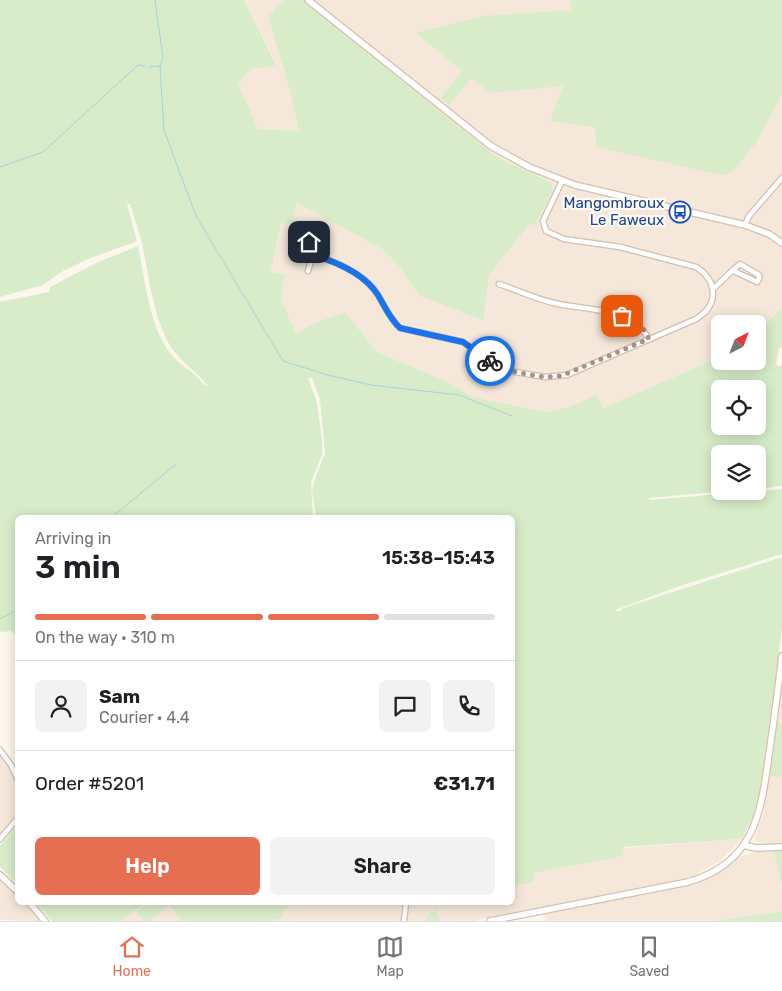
<!DOCTYPE html>
<meta charset="utf-8">
<style>
:root{--surface:#fff;--page:#f2f2f2;--text:#202124;--muted:#757577;--line:#e0e0e0;--accent:#e76f51}
body{margin:0;font-family:Rubik,sans-serif;background:var(--page);color:var(--text);height:100vh;display:flex;flex-direction:column;font-size:19px;white-space:nowrap}
*{box-sizing:border-box;margin:0}
p{font-size:16px;color:var(--muted)}
.icon{flex:none;width:28px;height:28px;fill:none;stroke:currentColor;stroke-width:2;stroke-linecap:round;stroke-linejoin:round}
.map{position:relative;flex:1;overflow:hidden}
.side{position:absolute;left:15px;top:515px;width:500px;height:390px;display:flex;flex-direction:column;background:var(--surface);border-radius:8px;box-shadow:0 2px 12px #0003}
.side>*{flex:none}
.needle{width:32px;rotate:42deg}
.tools{position:absolute;left:711px;top:315px;display:grid;gap:10px}
.tools a{display:grid;place-items:center;width:55px;height:55px;border-radius:8px;background:var(--surface);box-shadow:0 2px 12px #0003;font-size:25px}
.pin{position:absolute;display:grid;place-items:center;width:42px;height:42px;color:#fff;margin:-21px;border-radius:10px;box-shadow:0 2px 8px #0006}
.courier{position:absolute;display:grid;place-items:center;width:50px;height:50px;margin:-25px;border:4px solid #1a73e8;border-radius:50%;background:#fff;color:#222;box-shadow:0 1px 6px #0007}
.overview em{font-style:normal;font-weight:600}
.overview div{display:flex;flex-direction:column-reverse}
.overview{display:flex;align-items:center;justify-content:space-between;height:85px;padding:0 20px}
h1{font-size:32px;font-weight:600;line-height:38px}
.bar{display:grid;grid-template-columns:repeat(4,1fr);gap:8px 5px;align-content:center;height:60px;padding:0 20px}
.bar i{height:6px;border-radius:4px;background:var(--line)}
.bar .on{background:var(--accent)}
.bar p{grid-column:span 4}
.line{display:flex;align-items:center;gap:12px;padding:0 20px;border-top:1px solid var(--line)}
.line div{flex:1}
.round{display:grid;place-items:center;flex:none;width:52px;height:52px;border-radius:8px;background:var(--page)}
.cta{display:flex;gap:10px;margin-top:auto;padding:10px 20px}
.cta a{flex:1;height:58px;border-radius:8px;background:var(--accent);color:#fff;font-size:20px;font-weight:600;line-height:58px;text-align:center}
.cta a+a{background:var(--page);color:var(--text)}
.tab-bar{display:flex;justify-content:space-around;align-items:center;height:70px;border-top:1px solid var(--line);background:var(--surface);font-size:14px;color:var(--muted)}
.tab-bar a{display:grid;justify-items:center;gap:2px}
.tab-bar .on{color:var(--accent)}
.map>svg:first-child{display:block}
</style>
<div class="map">
<svg width="782" height="921" viewBox="0 0 782 921">
<rect width="100%" height="100%" fill="#fdf6ec"/>
<path fill="#f5e8da" d="M244,0H283L268,18L289,87L299,131L257,129L238,84L251,69L276,64Z
M303,0H782V308L758,330V324H720V357L718,358L603,408L585,401L569,407L545,412L473,397L450,383L377,352L345,312L319,321L296,335L281,299L285,274L271,273L281,223L297,203L382,249L397,264L420,296L489,275L528,227L550,182L497,157Z
M782,674V723L775,722Z
M0,746L18,773L17,817L0,837Z
M769,776L782,777V843L763,845L754,839L764,811Z
M742,839L720,861L692,877L473,921H406L409,903L512,902L513,886L534,882V873L624,856L623,848Z
M758,851H774L782,888V911L715,921H546L544,914L696,882L714,874L738,857Z
M0,878L17,895L18,902L25,903L41,921L0,920Z
M145,902L166,903L173,908L183,921H120Z
M283,903H403L402,921H270L283,918Z"/>
<path fill="#d8ecc9" fill-rule="evenodd" d="M0,0H244L276,65L251,69L238,84L258,129L299,131L289,87L268,17L283,0H303L497,157L550,182L553,189L535,225L530,224L489,275L483,320L420,296L397,264L382,249L297,203L292,224L281,223L271,272L285,274L281,299L296,334L319,321L345,312L377,352L450,383L473,397L545,412L569,407L597,395L603,408L720,357V361H758V330L782,308V348H779L776,365L782,366V486L758,489V454H720V491H726L649,498V500L782,489V554L677,587L615,610L619,612L623,608L782,557V627L763,776L758,807L742,839L623,847L624,856L534,873V882L513,886L512,518L316,517L312,491L315,479L325,453L320,399L312,378H308L317,403L322,440V455L311,482L313,517L18,518L17,636L11,631L0,632V302L49,292L50,287L96,263L138,246C145,280 149,325 170,353C180,366 195,372 204,385L208,386C198,372 183,364 173,350C153,320 150,279 142,244C139,231 134,217 130,204H127L137,241L88,259L63,271L43,285L0,297ZM720,389H758V426H720Z
M570,0H782V94L756,143L731,173L720,175L597,147L595,127L550,121L563,86L490,93L471,78L449,105L441,98L462,71L416,33L483,16L571,10Z
M775,722L782,723V777L769,776Z
M17,825V884L0,867V846Z
M782,850V888L774,851Z
M290,902L287,909H283V918L270,921H183L169,905L149,921H143L137,912L149,903Z
M36,903H145L120,921H52Z
M436,909L440,921H426L429,914Z
M782,911V921H715Z"/>
<g fill="none" stroke-linecap="round" stroke-linejoin="round">
<path stroke="#a5d3da" stroke-width="1" d="M155,0L163,58L160,66L164,130L196,216L283,361L328,375L371,385L459,395L512,416
M149,67L160,66
M0,167L43,152L138,65L145,66
M111,518L176,464
M0,619L18,609"/>
<g stroke="#d1beb0" stroke-width="7">
<path id="street" d="M745,225L749,216L782,178
M313,255C337,262 364,273 378,295C385,307 390,319 400,328L463,342L492,363L515,372L545,377L567,375L696,319C719,305 718,281 696,267L620,247L564,239L546,231L543,221L562,181
M308,271L313,255L309,242
M499,284C517,290 536,299 554,303C587,311 630,306 649,339
M714,288L734,269L736,272L757,282L759,279V275L740,264L734,269
M0,750L11,765L18,780
M0,839L18,818
M404,921L406,902"/>
</g>
<g stroke="#d6c0b0" stroke-width="8">
<path id="secondary" d="M308,0L491,146L529,167L575,185L745,225L769,234L782,243
M743,845L756,848L782,847
M0,875L18,892
M29,902L45,921
M490,921L688,882C755,863 761,813 769,754C774,721 778,689 782,656"/>
</g>
<use href="#street" stroke="#fff" stroke-width="4.5"/>
<use href="#secondary" stroke="#fff" stroke-width="5.5"/>
</g>
<g fill="none" stroke-linecap="round" stroke-linejoin="round">
<path stroke="#a89285" stroke-width="5" stroke-dasharray="0 9" d="M490,361L515,372L545,377L561,376L649,339L644,330L622,316"/>
<path stroke="#1a73e8" stroke-width="6" d="M309,242L313,255C337,262 364,273 378,295C385,307 390,319 400,328L463,342L490,361"/>
</g>
<defs>
<g id="bus-ring" transform="scale(1.125)"><circle r="9.5" fill="#fffaf3" stroke="#1a4fb4" stroke-width="1.5"/><path d="M-5-6H5V4H4V6H2V4H-2V6H-4V4H-5ZM-3.5-4V0h7V-4ZM-3.5 1.2v1.5H-2V1.2ZM2 1.2v1.5H3.5V1.2Z" fill="#1a4fb4"/></g>
</defs>
<g fill-rule="evenodd">
<use href="#bus-ring" x="680" y="212"/>
</g>
<g text-anchor="middle" dominant-baseline="central" stroke-width="4.5" stroke-linejoin="round" paint-order="stroke">
<g font-size="15" fill="#164399" stroke="#fffaf3" text-anchor="end">
<text x="664" y="203">Mangombroux<tspan x="664" dy="17">Le Faweux</tspan></text>
</g>
</g>
</svg>
<div class="tools">
<a><svg class="needle" viewBox="-14 -14 28 28"><path d="M0-13l5 13h-10z" fill="#e53935"/><path d="M0 13l5-13h-10z" fill="#757577"/></svg></a>
<a><svg class="icon" aria-label="locate" viewBox="0 0 24 24"><circle cx="12" cy="12" r="6"/><path d="M12 2v4M12 18v4M2 12h4M18 12h4"/></svg></a>
<a><svg class="icon" aria-label="layers" viewBox="0 0 24 24"><path d="M12 4l9 5-9 5-9-5zM3 14l9 5 9-5"/></svg></a>
</div>
<div class="pin" style="left:622px;top:316px;background:#ea580c"><svg class="icon" aria-label="bag" viewBox="0 0 24 24"><path d="M5 8h14l-1 12H6zM9 8a3 3 0 0 1 6 0"/></svg></div>
<div class="pin" style="left:309px;top:242px;background:#1f2937"><svg class="icon" aria-label="home" viewBox="0 0 24 24"><path d="M3 11l9-7 9 7M6 9v11h12V9"/></svg></div>
<div class="courier" style="left:490px;top:361px"><svg class="icon" aria-label="bike" viewBox="0 0 24 24"><circle cx="6" cy="16" r="4"/><circle cx="18" cy="16" r="4"/><path d="M6 16l4-8h5l3 8M10 8l3 8H6M13 5h3"/></svg></div>
<section class="side">
<div class="overview"><div><h1>3 min</h1><p>Arriving in</p></div><em>15:38–15:43</em></div>
<div class="bar"><i class="on"></i><i class="on"></i><i class="on"></i><i></i><p>On the way · 310 m</p></div>
<div class="line" style="height:90px"><a class="round"><svg class="icon" aria-label="person" viewBox="0 0 24 24"><circle cx="12" cy="8" r="4"/><path d="M4 21q1-7 8-7t8 7"/></svg></a><div><b>Sam</b><p>Courier · 4.4</p></div><a class="round"><svg class="icon" aria-label="chat" viewBox="0 0 24 24"><path d="M4 5h16v11H9l-5 4z"/></svg></a><a class="round"><svg class="icon" aria-label="phone" viewBox="0 0 24 24"><path d="M5 4h4l2 5-3 2q2 4 5 5l2-3 5 2v4C11 20 4 13 5 4z"/></svg></a></div>
<div class="line" style="height:65px"><div>Order #5201</div><b>€31.71</b></div>
<div class="cta"><a>Help</a><a>Share</a></div>
</section>
</div>
<nav class="tab-bar">
<a class="on"><svg class="icon" aria-label="home" viewBox="0 0 24 24"><path d="M3 11l9-7 9 7M6 9v11h12V9"/></svg>Home</a>
<a><svg class="icon" aria-label="map" viewBox="0 0 24 24"><path d="M3 6l6-2 6 2 6-2v14l-6 2-6-2-6 2zM9 4v14M15 6v14"/></svg>Map</a>
<a><svg class="icon" aria-label="saved" viewBox="0 0 24 24"><path d="M7 4h10v16l-5-4-5 4z"/></svg>Saved</a>
</nav>
